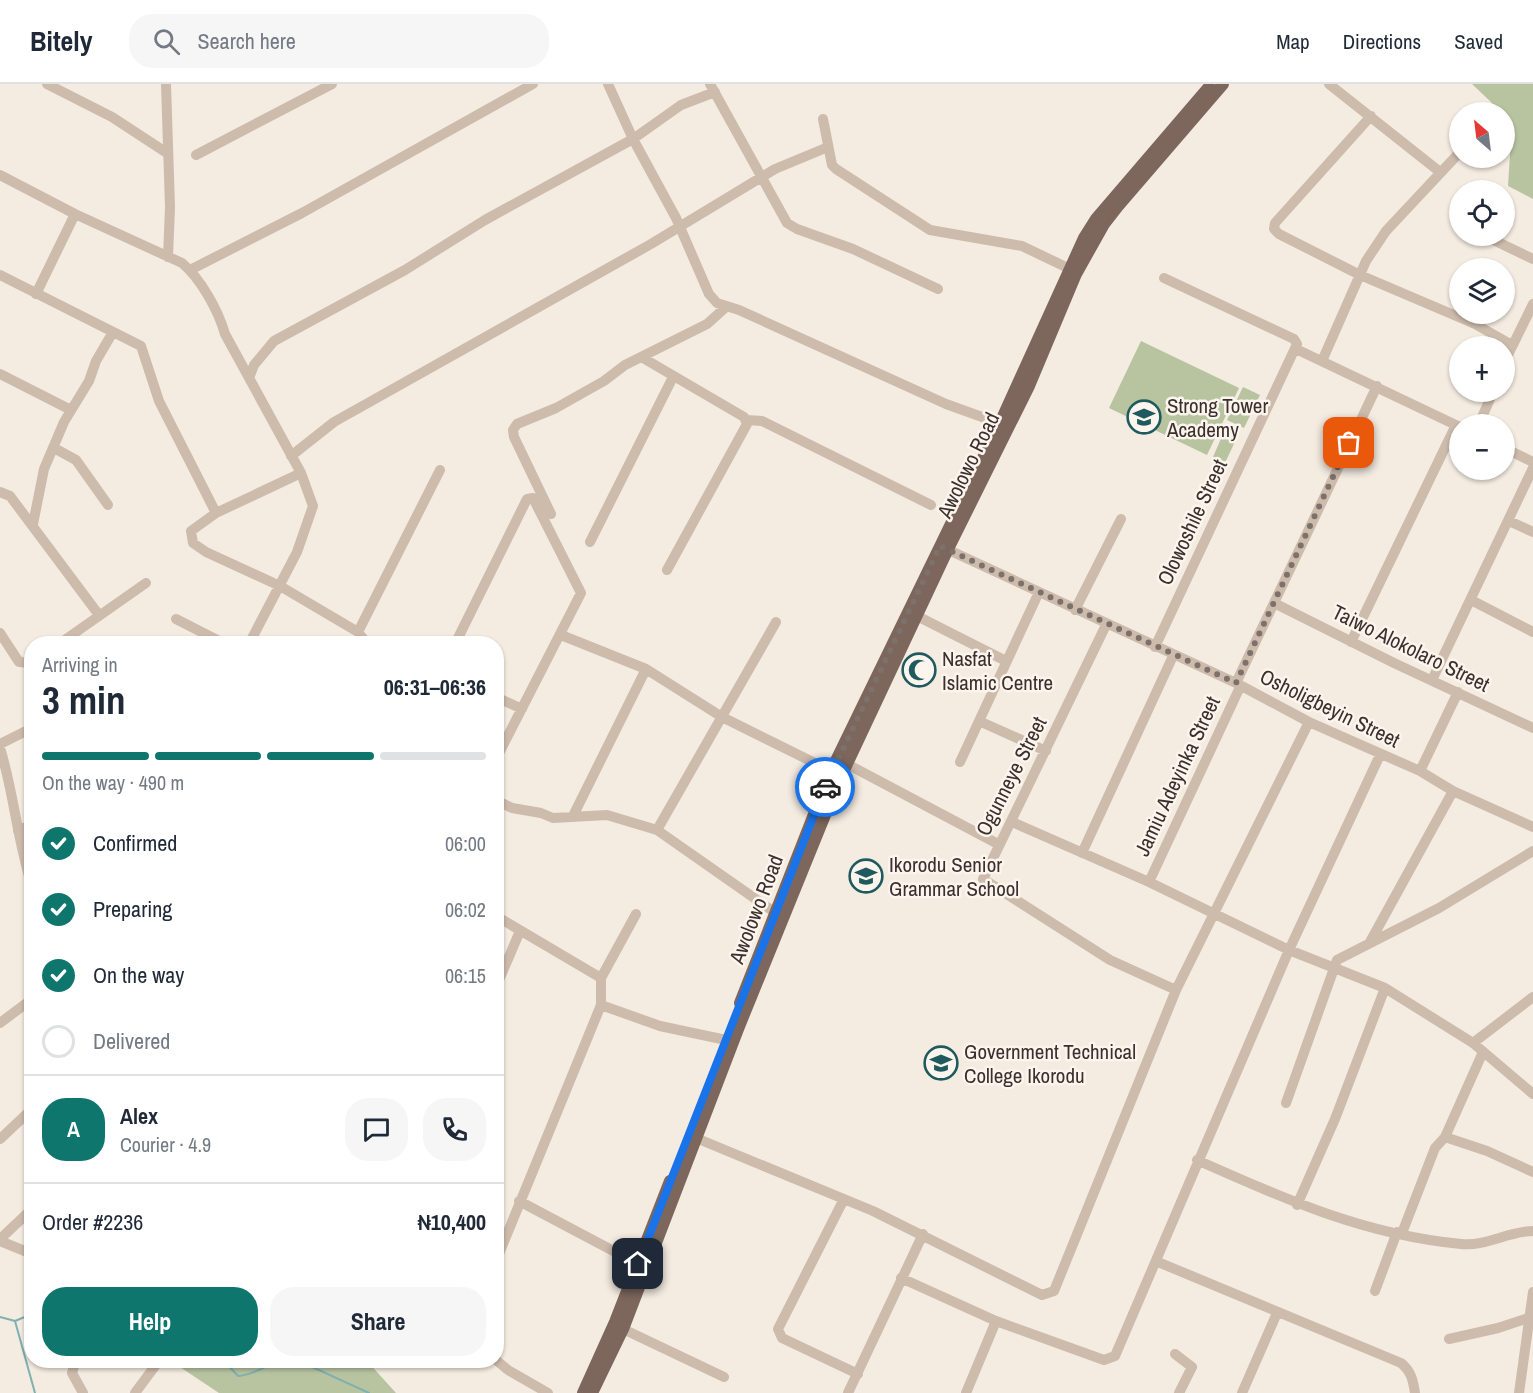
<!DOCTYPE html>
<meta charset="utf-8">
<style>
:root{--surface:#fff;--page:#f6f6f7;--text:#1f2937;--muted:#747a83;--line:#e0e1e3;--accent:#0f766e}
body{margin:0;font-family:"Archivo Narrow",sans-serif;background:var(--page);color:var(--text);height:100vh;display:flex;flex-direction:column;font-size:22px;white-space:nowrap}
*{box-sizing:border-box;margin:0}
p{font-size:20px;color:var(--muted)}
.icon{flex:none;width:33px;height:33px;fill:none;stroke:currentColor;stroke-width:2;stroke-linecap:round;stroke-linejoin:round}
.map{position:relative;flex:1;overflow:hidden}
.drawer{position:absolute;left:24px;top:552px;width:480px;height:732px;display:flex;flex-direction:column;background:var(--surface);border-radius:24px;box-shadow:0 2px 4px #0004}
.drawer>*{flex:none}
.needle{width:39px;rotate:332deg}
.controls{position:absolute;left:1449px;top:18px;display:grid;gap:12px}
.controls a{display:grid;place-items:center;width:66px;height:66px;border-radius:50%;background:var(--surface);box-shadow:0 2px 4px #0004;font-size:30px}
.pin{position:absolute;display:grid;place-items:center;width:51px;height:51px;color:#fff;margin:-26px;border-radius:12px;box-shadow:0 3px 9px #0006}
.courier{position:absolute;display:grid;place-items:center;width:60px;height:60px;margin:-30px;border:4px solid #1a73e8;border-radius:50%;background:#fff;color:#222;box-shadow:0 2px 8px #0007}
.overview em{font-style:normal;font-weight:700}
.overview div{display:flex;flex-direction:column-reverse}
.overview{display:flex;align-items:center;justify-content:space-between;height:102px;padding:0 18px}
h1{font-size:39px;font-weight:700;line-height:45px}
.bar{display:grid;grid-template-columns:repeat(4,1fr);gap:9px 6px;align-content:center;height:72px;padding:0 18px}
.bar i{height:8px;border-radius:4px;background:var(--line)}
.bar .selected{background:var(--accent)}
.bar p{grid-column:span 4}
.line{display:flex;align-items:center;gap:15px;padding:0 18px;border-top:2px solid var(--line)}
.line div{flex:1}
.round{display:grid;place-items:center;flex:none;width:63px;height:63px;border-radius:24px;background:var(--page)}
ol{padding:0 18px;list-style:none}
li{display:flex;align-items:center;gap:18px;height:66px}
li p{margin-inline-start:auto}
li .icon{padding:6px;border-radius:50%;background:var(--accent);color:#fff;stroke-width:4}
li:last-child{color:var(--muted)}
li i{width:33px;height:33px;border:3px solid var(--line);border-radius:50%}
.cta{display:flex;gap:12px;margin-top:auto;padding:12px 18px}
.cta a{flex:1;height:69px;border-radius:24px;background:var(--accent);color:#fff;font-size:24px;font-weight:700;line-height:69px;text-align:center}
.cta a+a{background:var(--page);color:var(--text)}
header{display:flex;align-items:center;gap:36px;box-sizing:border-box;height:84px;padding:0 30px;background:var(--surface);border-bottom:2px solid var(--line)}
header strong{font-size:28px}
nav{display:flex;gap:33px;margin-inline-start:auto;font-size:21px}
.search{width:420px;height:54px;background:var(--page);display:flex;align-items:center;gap:15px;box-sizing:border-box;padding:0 21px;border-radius:24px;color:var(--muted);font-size:22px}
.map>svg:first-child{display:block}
</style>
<header>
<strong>Bitely</strong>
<div class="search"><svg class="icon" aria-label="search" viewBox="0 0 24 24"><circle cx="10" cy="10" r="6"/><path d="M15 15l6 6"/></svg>Search here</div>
<nav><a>Map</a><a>Directions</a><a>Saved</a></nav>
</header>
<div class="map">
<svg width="1533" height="1309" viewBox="0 0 1533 1309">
<rect width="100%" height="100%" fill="#f4ebe1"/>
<path fill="#b8c4a0" d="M1472,0H1533V115L1508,102L1512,38Z
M1141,257L1239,304L1207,371L1109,324Z
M1243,303L1260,311L1244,344L1227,336Z
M1226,343L1239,349L1225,379L1213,373Z
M171,1277H367L396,1309H219Z"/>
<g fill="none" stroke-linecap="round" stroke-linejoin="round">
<path stroke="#7fb0b2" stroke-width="2" d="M0,1233L15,1237L32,1230
M15,1237L35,1309
M223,1276L238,1292C255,1291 267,1280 284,1276
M297,1276L369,1309"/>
<path stroke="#cdbbac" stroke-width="10" d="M47,0L112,33L167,69
M166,0L170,123L168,173
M608,0L633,55L676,134L709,210L717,219L739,226L946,320L1007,342
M710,0L787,139L797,145L853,165L938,205
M1329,0L1440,88
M1371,32L1275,139L1274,145L1279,150L1360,191L1475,240L1512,261
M823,35L832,81L836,85L930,146L1022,162L1070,185
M196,71L332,0
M0,91L75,130L182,179C201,195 218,226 225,250L301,389L313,422L297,468L249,560
M1485,152L1533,175
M190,186L302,129L533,0
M0,191L141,262L159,317L216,429
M36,210L75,130
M1296,265L1460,343
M643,274L744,333L747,340L667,486
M1322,277L1366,177L1386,147L1460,68
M1504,279L1533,220
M0,290L71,326
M249,294L254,281L274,257L405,186L485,136L633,55L681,21L715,8
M747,336L762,337L931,421
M1479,340L1493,308
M54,364L76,376L108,421
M1504,364L1533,378
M291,372L334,338L651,160L775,85L828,63
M301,389L216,429L191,447L193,459L206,468L280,502L358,548L366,558
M0,408L10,412L99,531
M551,430L514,353L513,346L517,340L556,324L604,297L625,281L707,240L726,223
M1509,437L1533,448
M33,440L44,385L64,338L89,297L96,277L113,248
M590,458L673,293
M940,462L1236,599L1309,638L1420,687L1453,707L1533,743
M1471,516L1533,548
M1274,519L1394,579L1533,644
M1075,526L1121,435
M917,532L1006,577
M176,535L225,560
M1106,541L983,795L1110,876L1176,906
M358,548L440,386
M0,549L19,578L32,579
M561,551L646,585L722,633L831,687
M1351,558L1456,341
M59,560L146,499
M363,560H383
M455,560L527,415L533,414L581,509L496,675
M1155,563L1297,260L1294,255L1164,194
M1432,596L1533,384
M1236,599L1377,302
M496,613L522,625
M979,637L1046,667
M0,660L32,644
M0,664C14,709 17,756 32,802
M960,678L1039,508
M847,680L998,760
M1420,687L1458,608
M496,716L512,724L541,729L553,734L607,731L657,746L777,830
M573,732L646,585
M1012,738L1149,798L1289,866L1385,904L1473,959L1533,1010
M657,746L776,538
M18,747L32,740
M1082,769L1173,572
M1149,798L1240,603
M496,832L601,894
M1370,858L1453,707
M496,903L520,847
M601,921L660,942L726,956
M0,939L32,915
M1473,959L1533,913
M1286,1019L1337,876L1439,824L1533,767
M1445,1053L1487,1067L1533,1088
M696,1054L873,1127L1042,1211L1054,1207L1176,906L1309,638
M0,1055L32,1025
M1197,1076C1284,1115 1365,1151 1461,1160C1485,1163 1509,1147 1533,1147
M844,1115L778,1245L782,1254L858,1290
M519,1117L638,1180
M1297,1121L1335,1035L1385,904
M1402,1149L1435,1064L1445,1053L1483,968
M0,1155L32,1125
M0,1157L32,1170
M496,1177L601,921V894L636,830
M1158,1178L1401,1279C1411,1287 1413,1296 1415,1309
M901,1194L996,1237L1104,1276L1115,1272L1289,866L1380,671
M1375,1207L1397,1148
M623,1245L724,1293
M1449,1255L1498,1244L1531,1233
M1175,1270L1192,1283L1179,1309
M76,1276L72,1289L83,1309
M496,1276L508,1286L548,1309
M135,1309L158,1278
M848,1309L923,1150
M966,1309L996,1237
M1242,1309L1277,1229
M1519,1309L1533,1208"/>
<path stroke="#7d675c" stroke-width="12" d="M740,919L831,687L1000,339L1084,154L1096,135L1209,3
M583,1309L615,1238L670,1097
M592,1309L623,1245L738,945L838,699L948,465L1029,302L1076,190L1104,140L1118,122L1223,0"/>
</g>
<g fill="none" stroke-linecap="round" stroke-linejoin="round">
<path stroke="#7c716b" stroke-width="6" stroke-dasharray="0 10.8" d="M825,703L940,462L1236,599L1349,359"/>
<path stroke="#1a73e8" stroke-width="8" d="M638,1180L825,703"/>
</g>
<defs>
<g id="school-ring" transform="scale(1.725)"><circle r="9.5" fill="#fbf5ee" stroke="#1f5a5e" stroke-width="1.5"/><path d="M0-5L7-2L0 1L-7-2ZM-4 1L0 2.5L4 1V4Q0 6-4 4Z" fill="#1f5a5e"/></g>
<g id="mosque-ring" transform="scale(1.725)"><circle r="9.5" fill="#fbf5ee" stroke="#1f5a5e" stroke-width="1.5"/><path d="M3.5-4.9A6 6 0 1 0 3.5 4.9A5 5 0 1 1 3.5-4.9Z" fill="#1f5a5e"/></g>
</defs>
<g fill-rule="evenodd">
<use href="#school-ring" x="1144" y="333"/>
<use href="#mosque-ring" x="919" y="586"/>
<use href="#school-ring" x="866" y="792"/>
<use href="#school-ring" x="941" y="979"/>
</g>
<g text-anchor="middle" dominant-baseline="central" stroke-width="5" stroke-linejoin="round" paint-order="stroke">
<g font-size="21" fill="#3b302b" stroke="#fbf5ee" text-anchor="start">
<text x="1167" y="321">Strong Tower<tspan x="1167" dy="24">Academy</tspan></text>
<text x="942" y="574">Nasfat<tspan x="942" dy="24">Islamic Centre</tspan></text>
<text x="889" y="780">Ikorodu Senior<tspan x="889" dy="24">Grammar School</tspan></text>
<text x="964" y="967">Government Technical<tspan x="964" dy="24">College Ikorodu</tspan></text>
</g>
<g font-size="21" fill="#3b302b" stroke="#fbf5ee">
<text transform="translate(968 381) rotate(-64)">Awolowo Road</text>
<text transform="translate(1192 438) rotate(-65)">Olowoshile Street</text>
<text transform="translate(1411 564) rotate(26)">Taiwo Alokolaro Street</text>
<text transform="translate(1330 624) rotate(26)">Osholigbeyin Street</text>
<text transform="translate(1011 692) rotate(-63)">Ogunneye Street</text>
<text transform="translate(1177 692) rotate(-65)">Jamiu Adeyinka Street</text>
<text transform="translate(756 825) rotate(-69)">Awolowo Road</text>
</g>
</g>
</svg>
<div class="controls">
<a><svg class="needle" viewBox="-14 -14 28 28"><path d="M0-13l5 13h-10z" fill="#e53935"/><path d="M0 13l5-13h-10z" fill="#747a83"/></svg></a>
<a><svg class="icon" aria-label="locate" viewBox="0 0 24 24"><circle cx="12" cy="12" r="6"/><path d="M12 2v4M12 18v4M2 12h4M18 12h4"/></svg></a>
<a><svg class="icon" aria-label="layers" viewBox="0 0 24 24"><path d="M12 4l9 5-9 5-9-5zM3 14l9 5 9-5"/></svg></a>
<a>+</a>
<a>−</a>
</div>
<div class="pin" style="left:1349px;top:359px;background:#ea580c"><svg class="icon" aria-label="bag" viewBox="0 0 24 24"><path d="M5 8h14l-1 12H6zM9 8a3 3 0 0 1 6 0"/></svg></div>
<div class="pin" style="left:638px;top:1180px;background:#1f2937"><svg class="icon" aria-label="home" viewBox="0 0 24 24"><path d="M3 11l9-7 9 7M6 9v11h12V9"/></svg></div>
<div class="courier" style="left:825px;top:703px"><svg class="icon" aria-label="car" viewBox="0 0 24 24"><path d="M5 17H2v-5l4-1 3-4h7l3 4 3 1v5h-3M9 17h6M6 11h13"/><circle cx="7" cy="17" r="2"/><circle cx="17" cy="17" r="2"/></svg></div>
<section class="drawer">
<div class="overview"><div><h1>3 min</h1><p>Arriving in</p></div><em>06:31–06:36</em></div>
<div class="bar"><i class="selected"></i><i class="selected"></i><i class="selected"></i><i></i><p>On the way · 490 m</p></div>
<ol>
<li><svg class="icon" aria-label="check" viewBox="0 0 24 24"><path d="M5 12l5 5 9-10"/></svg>Confirmed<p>06:00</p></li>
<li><svg class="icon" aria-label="check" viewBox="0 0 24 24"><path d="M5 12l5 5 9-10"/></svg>Preparing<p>06:02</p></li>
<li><svg class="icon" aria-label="check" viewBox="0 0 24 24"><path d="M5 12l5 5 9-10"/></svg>On the way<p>06:15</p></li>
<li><i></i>Delivered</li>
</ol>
<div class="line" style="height:108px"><b class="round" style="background:var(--accent);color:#fff">A</b><div><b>Alex</b><p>Courier · 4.9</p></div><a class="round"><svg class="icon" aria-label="chat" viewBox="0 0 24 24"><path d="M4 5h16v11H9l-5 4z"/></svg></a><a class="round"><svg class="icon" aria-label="phone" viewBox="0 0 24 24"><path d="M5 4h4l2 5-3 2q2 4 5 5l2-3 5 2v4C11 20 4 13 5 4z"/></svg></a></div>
<div class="line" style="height:78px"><div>Order #2236</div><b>₦10,400</b></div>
<div class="cta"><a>Help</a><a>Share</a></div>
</section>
</div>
